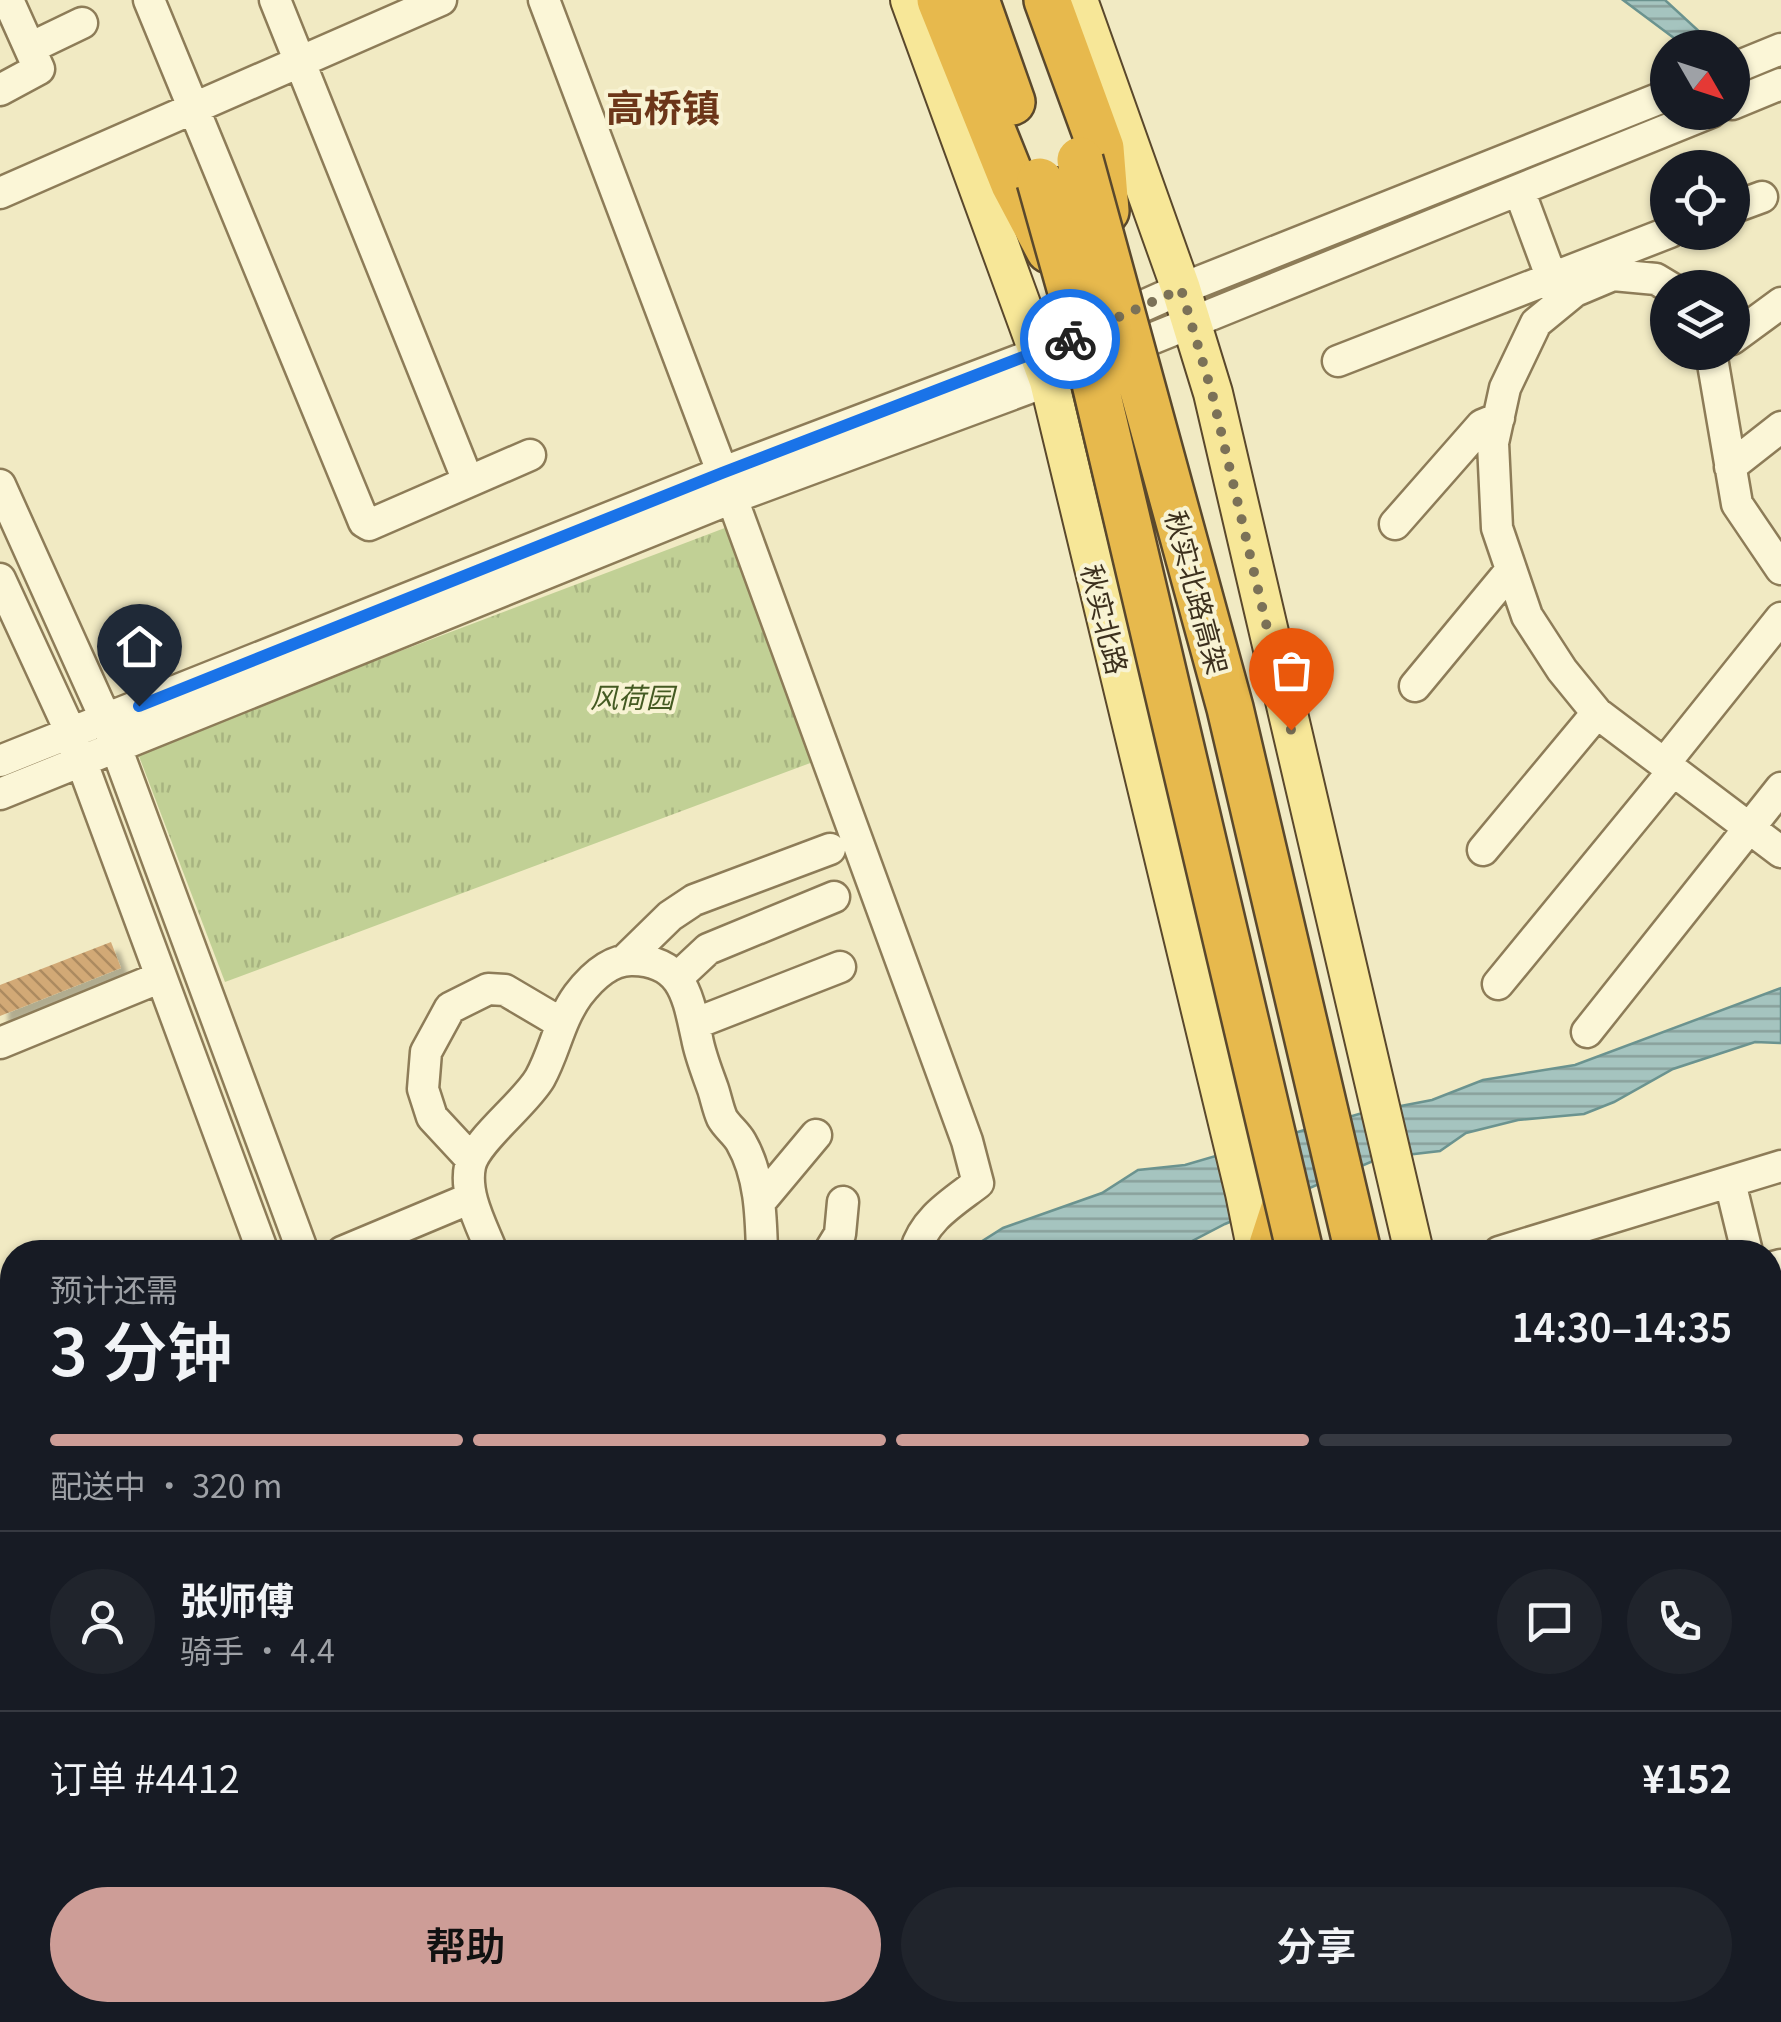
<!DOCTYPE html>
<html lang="zh">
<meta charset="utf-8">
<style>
:root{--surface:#171b24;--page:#20242c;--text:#f1f3f6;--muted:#9ea1a6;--line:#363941;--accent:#cd9d97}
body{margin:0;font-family:Georgia,"Noto Sans SC",serif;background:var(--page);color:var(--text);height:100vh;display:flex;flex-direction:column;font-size:38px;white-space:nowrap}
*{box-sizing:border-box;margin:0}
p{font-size:32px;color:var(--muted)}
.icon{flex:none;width:55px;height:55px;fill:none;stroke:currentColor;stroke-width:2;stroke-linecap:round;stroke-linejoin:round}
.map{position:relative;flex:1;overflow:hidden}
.side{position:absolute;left:0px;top:1240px;width:1782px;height:782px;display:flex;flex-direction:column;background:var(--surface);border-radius:40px 40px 0 0;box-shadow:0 2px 8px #0004}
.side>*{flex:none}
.needle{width:65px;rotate:129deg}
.buttons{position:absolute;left:1650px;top:30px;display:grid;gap:20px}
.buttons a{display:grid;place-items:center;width:100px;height:100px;border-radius:50%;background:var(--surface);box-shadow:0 2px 8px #0004;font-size:50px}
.pin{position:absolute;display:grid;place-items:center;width:85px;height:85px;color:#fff;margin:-102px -42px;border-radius:50% 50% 50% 0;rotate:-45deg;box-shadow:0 0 10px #0007}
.pin .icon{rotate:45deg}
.courier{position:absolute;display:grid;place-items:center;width:100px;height:100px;margin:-50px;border:8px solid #1a73e8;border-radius:50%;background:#fff;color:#222;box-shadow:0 2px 12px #0007}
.summary em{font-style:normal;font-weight:600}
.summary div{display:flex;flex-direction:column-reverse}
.summary{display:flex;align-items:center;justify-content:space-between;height:170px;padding:0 50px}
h1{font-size:65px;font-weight:600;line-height:75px}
.bar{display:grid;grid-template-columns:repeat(4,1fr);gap:15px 10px;align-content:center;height:120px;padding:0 50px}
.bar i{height:12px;border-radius:8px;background:var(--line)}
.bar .active{background:var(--accent)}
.bar p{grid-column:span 4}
.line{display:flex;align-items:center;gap:25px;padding:0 50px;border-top:2px solid var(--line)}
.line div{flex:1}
.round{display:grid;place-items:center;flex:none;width:105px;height:105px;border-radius:52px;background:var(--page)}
.button{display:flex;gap:20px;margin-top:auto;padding:20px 50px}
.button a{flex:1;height:115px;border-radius:60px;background:var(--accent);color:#111;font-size:40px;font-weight:600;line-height:115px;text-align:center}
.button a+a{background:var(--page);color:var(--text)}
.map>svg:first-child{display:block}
</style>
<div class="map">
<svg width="1781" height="2022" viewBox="0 0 1781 2022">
<defs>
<pattern id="grass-tufts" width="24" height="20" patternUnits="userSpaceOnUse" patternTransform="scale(2.5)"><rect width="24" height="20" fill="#c1d095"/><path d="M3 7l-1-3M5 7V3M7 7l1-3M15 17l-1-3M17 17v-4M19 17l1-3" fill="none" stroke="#a7b380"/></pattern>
<pattern id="water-rules" width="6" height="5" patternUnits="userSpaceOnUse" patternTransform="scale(2.5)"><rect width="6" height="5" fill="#a5c4bf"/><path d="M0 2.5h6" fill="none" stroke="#88a09b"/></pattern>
<pattern id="building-back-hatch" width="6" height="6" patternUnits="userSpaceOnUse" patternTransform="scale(2.5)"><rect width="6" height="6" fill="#d2a976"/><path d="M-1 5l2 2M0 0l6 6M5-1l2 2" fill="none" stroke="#ac8a60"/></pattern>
<filter id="shadow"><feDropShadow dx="8" dy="8" stdDeviation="2.5" flood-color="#0004"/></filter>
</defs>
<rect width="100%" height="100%" fill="#f1eac3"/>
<path fill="url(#grass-tufts)" d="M730,526L821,759L225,982L137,751Z"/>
<path fill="url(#water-rules)" stroke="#6b938f" stroke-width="2.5" d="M1623,0H1665L1716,47H1686Z
M1781,988V1043L1755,1042L1673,1069L1614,1102L1584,1114L1518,1120L1466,1133L1440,1151L1380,1158L1225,1224L1171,1252H965L1003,1228L1102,1193L1138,1170L1185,1165L1359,1114L1432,1100L1483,1080L1575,1065Z"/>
<path fill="url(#building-back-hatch)" filter="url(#shadow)" d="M111,942L121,968L0,1016V985Z"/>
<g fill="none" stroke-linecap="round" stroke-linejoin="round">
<g stroke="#8d7c58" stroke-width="35">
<path id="minor" d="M149,0L364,522L369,525L530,455
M275,0L468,481
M544,0L732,498L967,1141L978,1183C952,1203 924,1219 915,1252
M30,48L82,23
M1732,69L1781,49
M0,90L39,69L8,0
M1732,104L1781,84
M1519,190L1558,295
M0,193L441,0
M1732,208L1762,197
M1671,288L1656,279L1613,275L1575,291L1536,323L1505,388L1493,443L1497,528L1527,616L1562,670L1597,713L1781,852
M1732,339L1781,303
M1711,352L1737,504L1781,569
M1114,354L1711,112
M1338,361L1670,232
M1730,467L1781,427
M0,485L106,720L303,1252
M1395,524L1482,425L1499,418
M0,579L71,733L263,1252
M1415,686L1511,570
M0,761L721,473L1038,353L1181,289L1668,95
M1664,764L1781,618
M0,794L732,498L1067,374
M1483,850L1597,713
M625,960L670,916L694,900L830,849
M677,978L708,949L834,897
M1498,984L1673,771
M694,1024L840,967
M1587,1032L1781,788
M0,1043L161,977
M471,1159L432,1117L423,1089L426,1052L450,1008L488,989L505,990L561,1023
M1730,1182L1747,1252
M760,1202L816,1135
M342,1252L471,1198
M492,1252C482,1226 464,1195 470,1166C475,1141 525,1104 540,1078C555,1051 559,1021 578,995C591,978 610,959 633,960C684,961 688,998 697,1038C700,1055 707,1072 713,1089C716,1098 718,1109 722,1118C727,1127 736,1133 741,1142C760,1175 761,1215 762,1252
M829,1252L840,1234L843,1202
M1499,1252L1781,1166
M1770,1268L1781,1265
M1770,1354L1781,1471
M1770,1499L1781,1485
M0,1614L12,1612
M1770,1651L1781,1638
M1770,1788L1781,1774
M12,1814V1832
M564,2010L569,2022
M587,2010L592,2022"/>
</g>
<g stroke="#5a482c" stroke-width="42">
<path id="major" d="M910,0L1049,381L1245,1193L1257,1252
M1078,0L1181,289L1213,393L1414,1252
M1770,1980L1781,1978
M1448,2010L1452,2022
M1588,2010L1590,2022"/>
</g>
<g stroke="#5a482c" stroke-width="50">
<path id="highway" d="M940,0L1014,184L1049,250
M976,0L1012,102
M1047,0L1101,148L1106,211
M1273,1252L1272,1245L1287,1199
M1688,2010L1702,2022
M1770,2010L1781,2011
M1261,2022L1278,2010
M1333,2022L1347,2010"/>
</g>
<use href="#minor" stroke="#fbf6d7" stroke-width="30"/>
<use href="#major" stroke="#f7e798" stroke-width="38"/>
<use href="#highway" stroke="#e7b94d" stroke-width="45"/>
<g stroke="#5a482c" stroke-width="50" stroke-linecap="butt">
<path id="highway-bridge" d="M1080,160L1230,708L1358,1252
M1040,181L1086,345L1300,1252
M1478,2010L1480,2022
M1522,2010L1525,2022"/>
</g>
<use href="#highway-bridge" stroke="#e7b94d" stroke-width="45"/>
</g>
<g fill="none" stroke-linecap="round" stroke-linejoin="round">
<path stroke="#7b7157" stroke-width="10" stroke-dasharray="0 18" d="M1070,339L1181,289L1212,393L1291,730"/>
<path stroke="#1a73e8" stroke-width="12" d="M139,706L722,473L1070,339"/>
</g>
<g text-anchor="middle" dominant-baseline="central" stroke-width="8" stroke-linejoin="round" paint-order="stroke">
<g font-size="28" fill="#3c301d" stroke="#f8f3d3">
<text transform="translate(1198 592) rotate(75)">秋实北路高架</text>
<text transform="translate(1106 619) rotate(76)">秋实北路</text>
</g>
<g font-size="28" font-style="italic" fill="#445a22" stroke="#f8f3d3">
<text x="632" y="696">风荷园</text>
</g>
<g font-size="38" font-weight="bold" fill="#6c3619" stroke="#f8f3d3">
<text x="663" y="105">高桥镇</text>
</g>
</g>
</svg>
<div class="buttons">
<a><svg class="needle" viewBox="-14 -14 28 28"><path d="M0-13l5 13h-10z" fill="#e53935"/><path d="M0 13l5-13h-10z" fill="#9ea1a6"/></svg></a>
<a><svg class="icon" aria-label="locate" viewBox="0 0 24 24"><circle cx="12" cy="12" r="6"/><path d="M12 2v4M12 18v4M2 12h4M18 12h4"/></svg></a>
<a><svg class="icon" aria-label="layers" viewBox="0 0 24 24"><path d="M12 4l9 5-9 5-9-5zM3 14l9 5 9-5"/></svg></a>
</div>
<div class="pin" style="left:1291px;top:730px;background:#ea580c"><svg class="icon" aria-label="bag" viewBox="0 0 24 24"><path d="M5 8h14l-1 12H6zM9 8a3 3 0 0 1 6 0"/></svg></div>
<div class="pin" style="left:139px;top:706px;background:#1f2937"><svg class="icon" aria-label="home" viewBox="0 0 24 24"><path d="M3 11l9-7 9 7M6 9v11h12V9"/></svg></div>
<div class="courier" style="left:1070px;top:339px"><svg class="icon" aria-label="bike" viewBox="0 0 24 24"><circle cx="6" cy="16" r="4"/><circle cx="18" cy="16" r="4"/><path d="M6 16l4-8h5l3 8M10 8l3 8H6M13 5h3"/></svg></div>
<section class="side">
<div class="summary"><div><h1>3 分钟</h1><p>预计还需</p></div><em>14:30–14:35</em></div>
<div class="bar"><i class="active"></i><i class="active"></i><i class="active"></i><i></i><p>配送中 · 320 m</p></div>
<div class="line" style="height:180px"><a class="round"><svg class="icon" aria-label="person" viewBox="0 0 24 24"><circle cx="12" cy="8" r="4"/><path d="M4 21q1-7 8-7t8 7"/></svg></a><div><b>张师傅</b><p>骑手 · 4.4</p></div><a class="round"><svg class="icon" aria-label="chat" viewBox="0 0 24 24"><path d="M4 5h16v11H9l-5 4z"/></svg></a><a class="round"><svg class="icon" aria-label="phone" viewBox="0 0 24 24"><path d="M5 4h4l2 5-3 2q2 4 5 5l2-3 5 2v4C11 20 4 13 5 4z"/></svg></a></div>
<div class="line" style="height:130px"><div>订单 #4412</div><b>¥152</b></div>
<div class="button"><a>帮助</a><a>分享</a></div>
</section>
</div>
